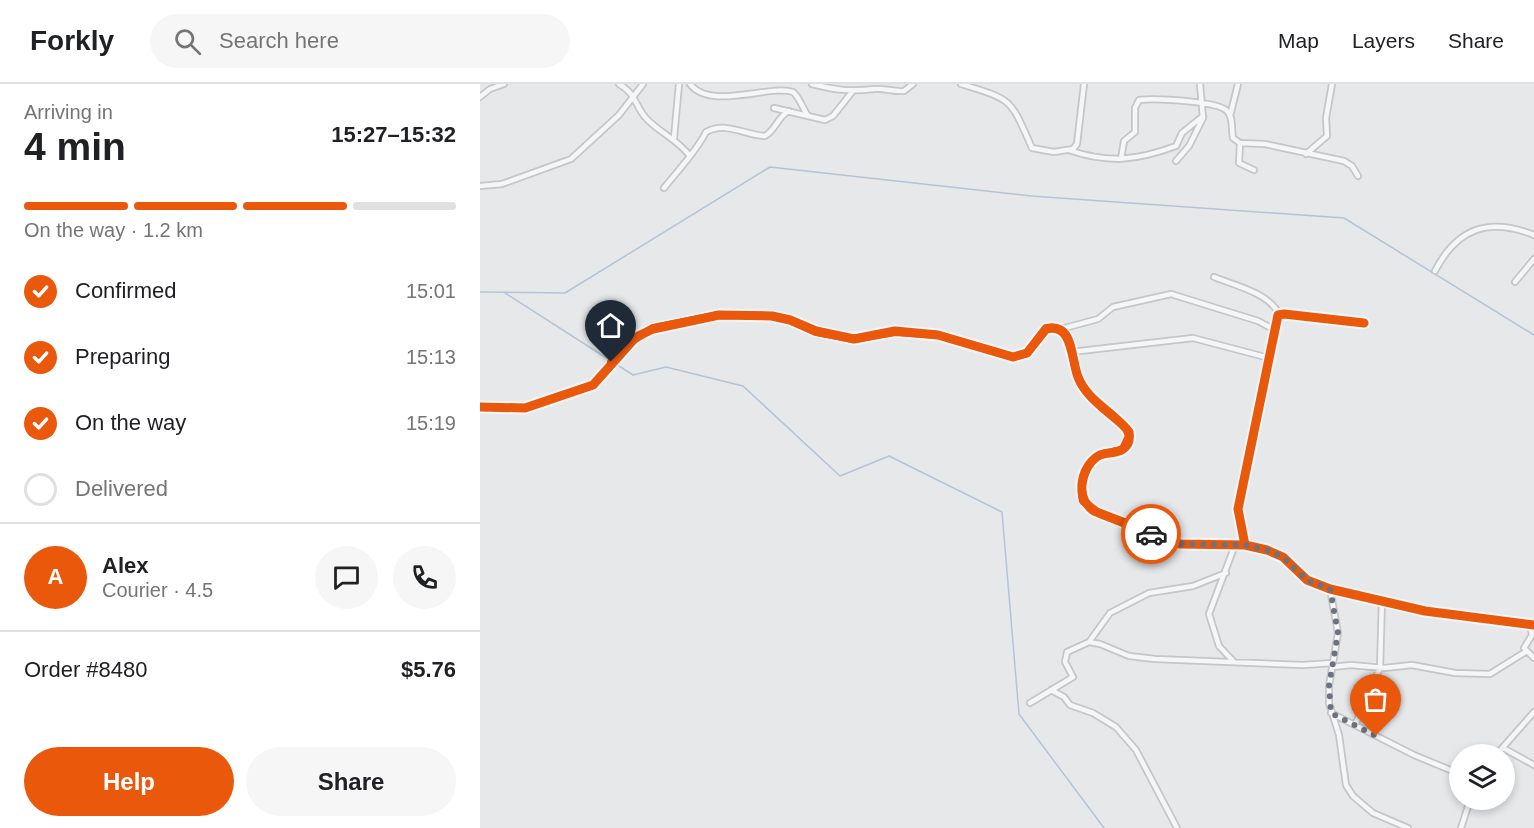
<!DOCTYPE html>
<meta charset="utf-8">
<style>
:root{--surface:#fff;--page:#f6f6f6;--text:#202124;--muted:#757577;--line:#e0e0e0;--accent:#ea580c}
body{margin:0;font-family:Helvetica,sans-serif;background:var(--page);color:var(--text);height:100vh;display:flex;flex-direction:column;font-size:22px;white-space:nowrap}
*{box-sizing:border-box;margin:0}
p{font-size:20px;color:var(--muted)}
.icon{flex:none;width:33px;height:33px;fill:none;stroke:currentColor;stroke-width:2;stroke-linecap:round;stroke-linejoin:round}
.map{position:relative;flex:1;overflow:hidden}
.side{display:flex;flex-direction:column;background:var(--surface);width:480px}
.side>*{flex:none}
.buttons{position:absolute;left:969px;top:660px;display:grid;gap:12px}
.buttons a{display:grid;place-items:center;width:66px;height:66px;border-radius:50%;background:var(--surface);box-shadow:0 3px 9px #0003;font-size:30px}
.pin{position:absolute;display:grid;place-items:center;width:51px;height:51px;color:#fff;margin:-62px -26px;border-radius:50% 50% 50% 0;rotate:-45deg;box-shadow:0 0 6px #0007}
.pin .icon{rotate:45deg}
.courier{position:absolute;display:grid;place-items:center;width:60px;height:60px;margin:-30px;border:4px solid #ea580c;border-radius:50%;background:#fff;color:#222;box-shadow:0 2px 8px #0007}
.head em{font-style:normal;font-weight:800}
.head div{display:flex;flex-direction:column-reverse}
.head{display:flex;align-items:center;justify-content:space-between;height:102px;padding:0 24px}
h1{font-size:39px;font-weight:800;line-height:45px}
.bar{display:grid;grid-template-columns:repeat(4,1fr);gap:9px 6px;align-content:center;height:72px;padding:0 24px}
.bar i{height:8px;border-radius:4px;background:var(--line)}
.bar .current{background:var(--accent)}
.bar p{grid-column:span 4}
.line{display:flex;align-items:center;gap:15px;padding:0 24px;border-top:2px solid var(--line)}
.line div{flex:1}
.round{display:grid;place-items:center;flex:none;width:63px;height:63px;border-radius:32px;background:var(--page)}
ol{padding:0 24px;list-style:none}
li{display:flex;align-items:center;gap:18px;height:66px}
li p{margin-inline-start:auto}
li .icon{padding:6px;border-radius:50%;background:var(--accent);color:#fff;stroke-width:4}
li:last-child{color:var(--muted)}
li i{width:33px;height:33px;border:3px solid var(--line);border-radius:50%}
.cta{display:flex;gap:12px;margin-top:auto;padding:12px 24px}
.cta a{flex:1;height:69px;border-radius:36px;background:var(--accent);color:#fff;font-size:24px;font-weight:800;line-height:69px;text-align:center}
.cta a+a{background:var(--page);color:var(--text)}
header{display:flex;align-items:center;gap:36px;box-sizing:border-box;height:84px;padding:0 30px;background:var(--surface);border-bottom:2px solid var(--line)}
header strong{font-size:28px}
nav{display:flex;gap:33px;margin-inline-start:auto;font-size:21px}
.search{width:420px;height:54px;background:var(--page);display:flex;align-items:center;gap:15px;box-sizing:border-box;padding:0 21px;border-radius:33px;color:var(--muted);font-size:22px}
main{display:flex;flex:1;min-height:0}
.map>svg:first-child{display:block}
</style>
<header>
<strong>Forkly</strong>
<div class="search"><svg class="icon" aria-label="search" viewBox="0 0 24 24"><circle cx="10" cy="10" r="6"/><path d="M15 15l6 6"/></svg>Search here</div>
<nav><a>Map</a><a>Layers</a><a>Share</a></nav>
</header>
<main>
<section class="side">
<div class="head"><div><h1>4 min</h1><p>Arriving in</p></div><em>15:27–15:32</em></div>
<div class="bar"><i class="current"></i><i class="current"></i><i class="current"></i><i></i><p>On the way · 1.2 km</p></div>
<ol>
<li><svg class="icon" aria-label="check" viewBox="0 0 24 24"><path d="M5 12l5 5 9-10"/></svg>Confirmed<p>15:01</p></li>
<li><svg class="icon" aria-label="check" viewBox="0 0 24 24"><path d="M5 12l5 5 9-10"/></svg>Preparing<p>15:13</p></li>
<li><svg class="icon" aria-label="check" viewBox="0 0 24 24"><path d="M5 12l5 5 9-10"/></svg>On the way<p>15:19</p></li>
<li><i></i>Delivered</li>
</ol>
<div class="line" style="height:108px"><b class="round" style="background:var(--accent);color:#fff">A</b><div><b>Alex</b><p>Courier · 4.5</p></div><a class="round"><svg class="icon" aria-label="chat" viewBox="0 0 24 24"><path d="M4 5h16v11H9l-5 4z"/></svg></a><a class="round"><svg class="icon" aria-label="phone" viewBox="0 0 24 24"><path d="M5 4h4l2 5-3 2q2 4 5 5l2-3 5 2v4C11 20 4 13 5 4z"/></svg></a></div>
<div class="line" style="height:78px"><div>Order #8480</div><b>$5.76</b></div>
<div class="cta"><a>Help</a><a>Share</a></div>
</section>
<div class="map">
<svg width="1054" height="744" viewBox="0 0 1054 744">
<rect width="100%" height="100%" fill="#e6e8ea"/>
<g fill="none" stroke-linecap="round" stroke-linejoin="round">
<path stroke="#b4c4d5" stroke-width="1.5" d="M0,208L85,209L290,83L551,112L864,134L1054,251
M25,209L153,291L186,283L263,302L360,392L409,372L522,428L539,630L624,744"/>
<g stroke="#c4c6c8" stroke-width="8">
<path id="street" d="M139,0C156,10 155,21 165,33C178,48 197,55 209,71
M210,0C230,27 290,0 313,8C320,14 323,25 328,32
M332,0C356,6 370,8 394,5C404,4 414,8 424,7L433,0
M481,0C533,16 530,14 552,64L574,68L593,65L597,60L604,0
M0,13L10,5L24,0
M294,24L345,36L353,32L372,8
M750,32L758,0
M194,54L199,0
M760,59L785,60L864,77L872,82L878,92
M589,66C629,80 658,76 696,62L702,49L723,32
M826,70L847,52L846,34L852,0
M641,75L644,57L655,48V24L659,16C674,14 738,17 747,27C754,34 751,46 753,54L760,59L759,79L774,86
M696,77L709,62L723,34L720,0
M0,102L22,100L91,75L139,31L163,0
M184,104C199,85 216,68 226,48C247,37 264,51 285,52C296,46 297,33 309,27
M955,187C977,144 1009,133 1054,151
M734,193C754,201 789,209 799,230
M1035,198L1054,175
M581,245L618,235L633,223L691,210L778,237L795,246
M591,268L713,254L789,274
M0,323L45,324L113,301L156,253L173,245L239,231L292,232L310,236L336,247L374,255L415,247L458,251L533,273L547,269L566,245C593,238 591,275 598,293C607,317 634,328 649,348C650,354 649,361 643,365C636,370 627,368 620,371C602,380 593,413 614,427L700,460L765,461L787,466L803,473L827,496L850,505L945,527L1054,541
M765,461L758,425L798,231L804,230L884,239
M850,505L858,549L849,602V619L859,651L866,701L873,712L893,729L928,744
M1050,541L1052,551L1044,564L1054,574
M609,558L620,560L649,572L675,575L823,581L853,579
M754,578L739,562L729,530L755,461
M852,583L871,581L904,584L932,581L975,589L1010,590L1047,567
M571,606L584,613L590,621L613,629L636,643L656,666L697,744
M550,619L593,593L585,578L587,568L609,558L630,529L669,509L713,502L746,489
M851,629L934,671L980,690
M875,641L900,584L902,515
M1023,664L1054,681
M1017,670L1054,628
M981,744L990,716"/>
</g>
<use href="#street" stroke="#f5f6f7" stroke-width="4.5"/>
<g stroke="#f4f6f9" stroke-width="13">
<path id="cycleway" d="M0,323L45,324L113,301L156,253L173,245L239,231L292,232L310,236L336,247L374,255L415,247L458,251L533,273L547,269L566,245C593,238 591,275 598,293C607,317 634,328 649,348C650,354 649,361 643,365C636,370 627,368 620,371C602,380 593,413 614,427L700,460L765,461L787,466L803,473L827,496L850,505L945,527L1054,541
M765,461L758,425L798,231L804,230L884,239"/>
</g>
<use href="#cycleway" stroke="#e8590c" stroke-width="9"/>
</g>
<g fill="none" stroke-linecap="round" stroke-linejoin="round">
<path stroke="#6c737f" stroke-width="6" stroke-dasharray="0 10.8" d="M671,450L699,460L765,461L787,466L803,473L827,496L850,505L858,549L849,602L851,629L896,652"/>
<path stroke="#ea580c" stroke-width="8" d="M131,278L147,260L173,244L239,231L292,232L310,236L336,248L374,255L415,248L458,251L533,273L547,269L566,244C572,243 579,243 584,248C594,258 592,280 598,293C606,314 629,329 646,344L649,352L643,365C636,368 628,368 620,371C605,378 599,403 603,417L620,430L671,450"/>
</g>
</svg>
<div class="buttons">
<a><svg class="icon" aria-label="layers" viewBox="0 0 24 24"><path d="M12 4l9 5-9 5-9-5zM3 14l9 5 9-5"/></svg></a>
</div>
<div class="pin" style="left:896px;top:652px;background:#ea580c"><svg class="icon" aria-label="bag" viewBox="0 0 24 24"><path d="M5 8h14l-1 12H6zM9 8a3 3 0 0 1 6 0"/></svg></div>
<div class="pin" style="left:131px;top:278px;background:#1f2937"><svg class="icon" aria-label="home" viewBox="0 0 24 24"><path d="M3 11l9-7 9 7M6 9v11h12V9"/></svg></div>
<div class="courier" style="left:671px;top:450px"><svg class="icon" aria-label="car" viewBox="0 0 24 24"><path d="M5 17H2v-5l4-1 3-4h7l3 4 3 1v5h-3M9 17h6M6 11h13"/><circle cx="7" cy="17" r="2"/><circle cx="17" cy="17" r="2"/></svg></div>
</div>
</main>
